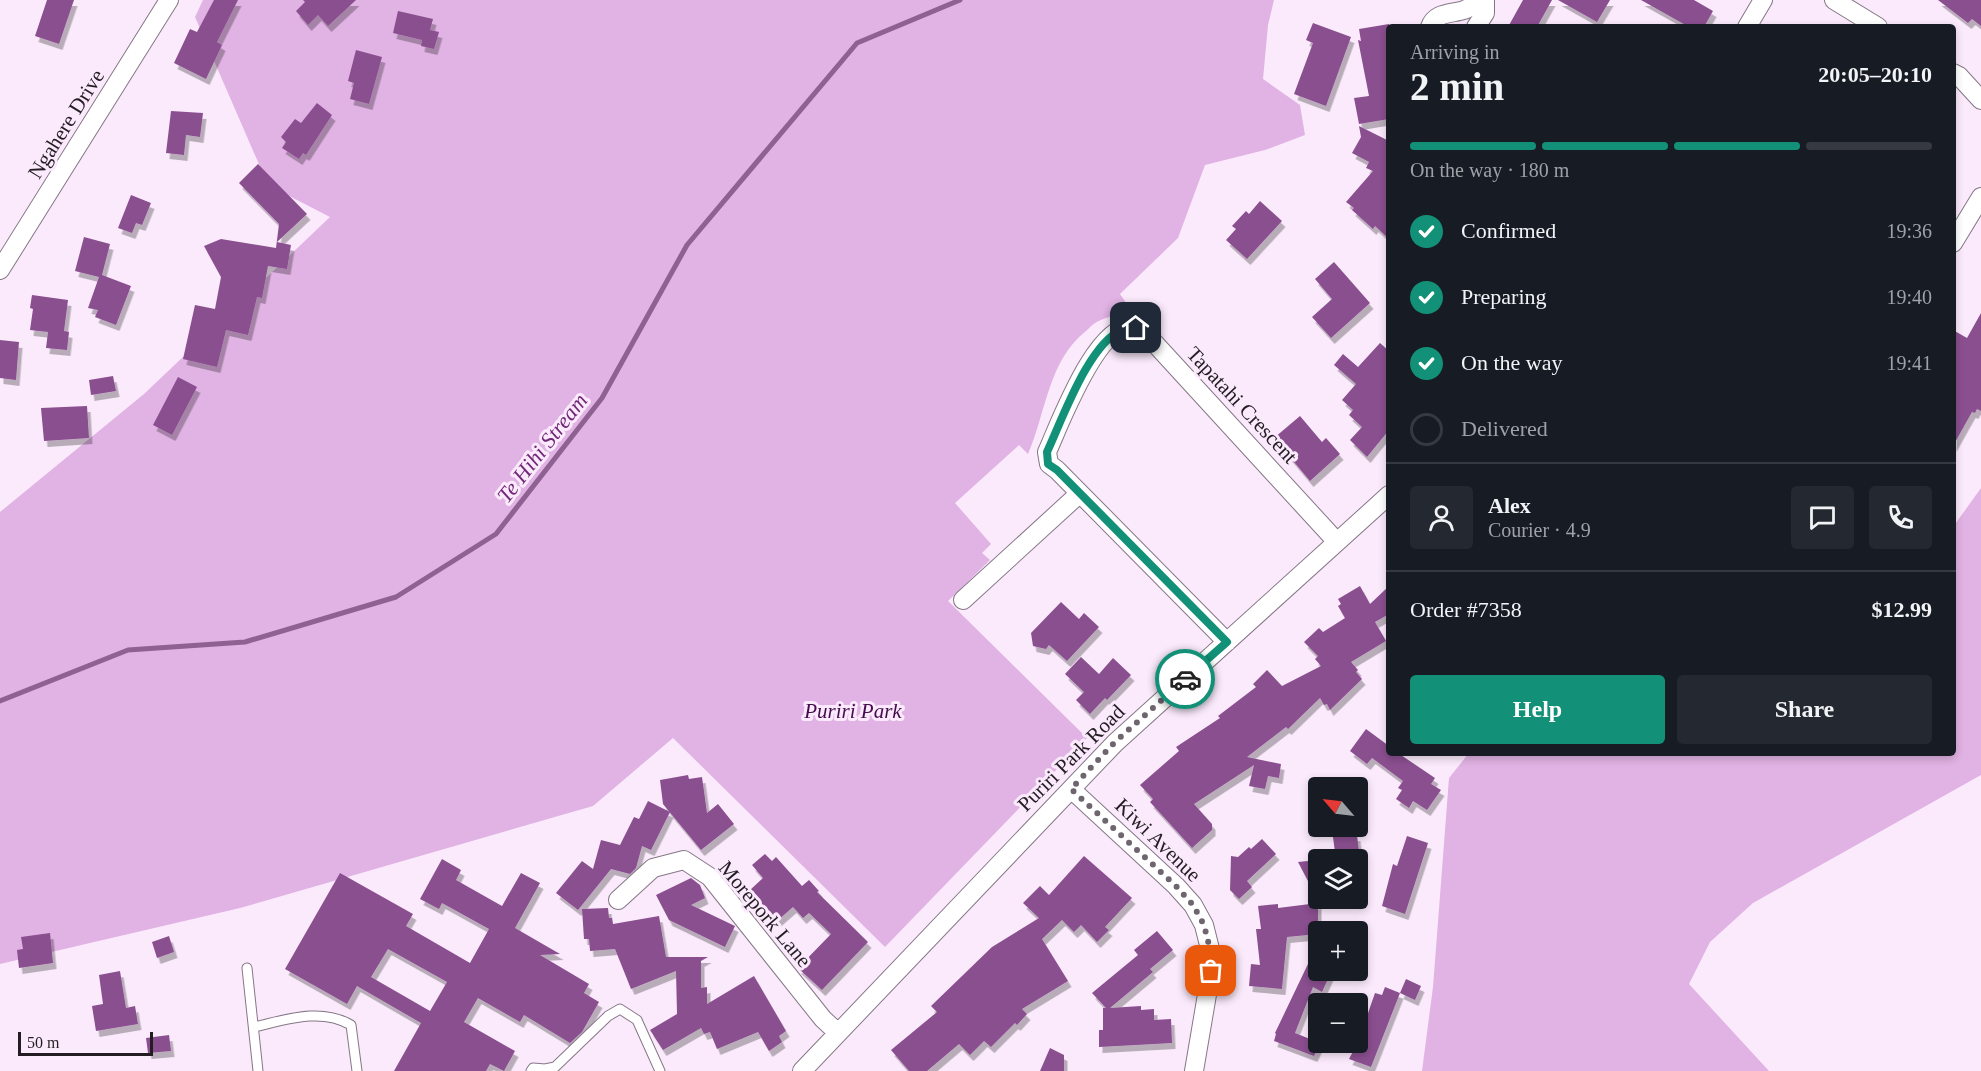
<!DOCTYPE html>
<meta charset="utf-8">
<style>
:root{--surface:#171b24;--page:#242831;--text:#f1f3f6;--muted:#9ea1a6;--line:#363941;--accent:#139178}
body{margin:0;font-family:Georgia,serif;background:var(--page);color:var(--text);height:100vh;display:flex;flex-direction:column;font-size:22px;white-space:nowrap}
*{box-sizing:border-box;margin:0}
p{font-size:20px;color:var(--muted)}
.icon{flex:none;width:33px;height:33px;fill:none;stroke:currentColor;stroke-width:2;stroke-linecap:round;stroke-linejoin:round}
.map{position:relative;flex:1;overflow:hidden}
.panel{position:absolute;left:1386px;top:24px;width:570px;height:732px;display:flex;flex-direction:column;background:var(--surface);border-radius:6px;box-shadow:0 3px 9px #0003}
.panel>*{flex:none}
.needle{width:39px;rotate:298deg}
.buttons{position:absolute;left:1308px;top:777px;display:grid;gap:12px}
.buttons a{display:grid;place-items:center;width:60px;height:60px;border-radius:6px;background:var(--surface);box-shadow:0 3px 9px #0003;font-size:30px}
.scale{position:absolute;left:18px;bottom:15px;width:135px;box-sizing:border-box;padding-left:6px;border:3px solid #231d23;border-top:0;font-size:16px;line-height:21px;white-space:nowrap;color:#231d23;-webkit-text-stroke:4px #fbeafc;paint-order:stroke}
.pin{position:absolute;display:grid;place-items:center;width:51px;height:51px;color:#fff;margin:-26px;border-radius:12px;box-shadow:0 3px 9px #0006}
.courier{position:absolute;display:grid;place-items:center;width:60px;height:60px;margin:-30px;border:4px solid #139178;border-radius:50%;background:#fff;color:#222;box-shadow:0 2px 8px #0007}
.headline em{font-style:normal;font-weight:700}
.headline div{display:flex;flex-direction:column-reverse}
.headline{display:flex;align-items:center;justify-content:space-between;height:102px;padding:0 24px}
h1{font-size:39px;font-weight:700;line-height:45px}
.bar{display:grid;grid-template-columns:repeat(4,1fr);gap:9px 6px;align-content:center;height:72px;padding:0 24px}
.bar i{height:8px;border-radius:4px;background:var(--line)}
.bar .active{background:var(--accent)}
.bar p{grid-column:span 4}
.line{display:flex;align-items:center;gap:15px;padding:0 24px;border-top:2px solid var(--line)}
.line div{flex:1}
.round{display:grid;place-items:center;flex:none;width:63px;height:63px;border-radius:6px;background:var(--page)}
ol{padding:0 24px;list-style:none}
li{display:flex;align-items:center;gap:18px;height:66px}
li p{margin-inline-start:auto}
li .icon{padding:6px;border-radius:50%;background:var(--accent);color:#fff;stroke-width:4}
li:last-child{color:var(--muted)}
li i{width:33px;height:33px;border:3px solid var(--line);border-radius:50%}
.action{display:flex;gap:12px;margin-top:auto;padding:12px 24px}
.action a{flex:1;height:69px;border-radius:6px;background:var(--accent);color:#fff;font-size:24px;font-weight:700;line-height:69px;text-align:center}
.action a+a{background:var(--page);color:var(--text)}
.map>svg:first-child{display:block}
</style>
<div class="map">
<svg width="1981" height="1071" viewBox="0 0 1981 1071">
<defs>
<filter id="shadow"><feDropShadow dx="3.5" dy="6" stdDeviation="0" flood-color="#0004"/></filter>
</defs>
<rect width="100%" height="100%" fill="#fbeafc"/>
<path fill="#e1b2e4" d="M203,0H1274L1268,25L1263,79L1300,105L1305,135L1265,150L1205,165L1178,238L1120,294L1132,311C1122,314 1110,316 1101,320C1095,322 1090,327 1086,331C1048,361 1046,413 1028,454L1019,445L955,503L991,544L982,553L990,560L948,601L1087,738L885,947L673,738L593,806L240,908L0,964V512L144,394L330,217L268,185L195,17Z
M1981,488V775L1753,903L1710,942L1689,984L1769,1071H1422L1433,987L1449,778L1469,753H1953V527Z"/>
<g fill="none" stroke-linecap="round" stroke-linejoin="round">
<path stroke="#8e6192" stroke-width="5" d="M0,701L128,650L245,642L396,597L496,534L602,398L687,245L857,43L960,0"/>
</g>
<path fill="#8a4f8f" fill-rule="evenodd" filter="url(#shadow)" d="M47,0H74L59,44L35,36Z
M214,0H238L217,42L222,45L206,79L174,63L190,29L197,32Z
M303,0H356L328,26L318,15L308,25L296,11L305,2Z
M1523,0H1552L1537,27H1508Z
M1558,0H1610L1597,22Z
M1641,0H1694L1713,11L1704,27H1689Z
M1938,0H1981V26L1972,19L1968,23Z
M398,11L433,19L430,30L439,32L434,49L421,46L422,40L393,33Z
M1313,23L1351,37L1326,106L1294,94L1313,43L1306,40Z
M1389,24V119L1359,124L1354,98L1369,96L1358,40L1361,41L1359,29Z
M356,50L382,57L369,104L350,99L354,83L348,81Z
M317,103L332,115L306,155L303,153L299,159L282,148L286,142L281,137L295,119L301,123Z
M171,111L203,113L200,137L186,135L184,155L166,153Z
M1359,126L1389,141V239L1375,226L1373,229L1352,210L1354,208L1346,202L1373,171L1366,168L1369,162L1352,153L1361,137Z
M258,164L307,214L277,242L291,245L287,269L268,266L262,298L257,297L248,335L226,330L217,367L183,359L195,305L215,309L221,277L204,246L221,239L276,248L279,224L239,183Z
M131,195L151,203L142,225L136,223L132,233L118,228Z
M1260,201L1282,221L1247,259L1226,240L1236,229L1232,226L1246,211L1249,214Z
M84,237L110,244L102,275L131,286L116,325L95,317L98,310L88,308L99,277L75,271Z
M1334,262L1370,303L1331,338L1312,317L1332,299L1315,279Z
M32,295L68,300L64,331L69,332L67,350L46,348L48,332L30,330L33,309L30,308Z
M1981,313V411L1977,409L1975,413L1972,412L1953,446V330L1967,338Z
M0,340L19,342L16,380L0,378Z
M1380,343L1389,351V430L1367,457L1350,440L1362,427L1349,415L1353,410L1342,400L1356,384L1334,365L1343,354L1358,367Z
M113,376L116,391L91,395L89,380Z
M178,377L197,387L172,435L153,425Z
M87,406L89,438L44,441L41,408Z
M1300,416L1322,442L1326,438L1340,454L1310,481L1274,438Z
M1360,586L1370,604L1389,586V614L1375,622L1386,641L1351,662L1358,670L1356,672L1362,679L1330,710L1327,704L1324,705L1320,698L1288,729L1286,727L1247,757L1281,764L1279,778L1268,776L1265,789L1249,786L1254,765L1194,804L1212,824V830L1192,848L1150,802L1153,799L1140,785L1179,751L1176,747L1220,718L1218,716L1256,687L1253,684L1267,670L1282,686L1321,666L1315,659L1318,656L1304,642L1319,628L1323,632L1345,618L1338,606L1341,604L1338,599Z
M1061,602L1079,619L1084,613L1099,627L1067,661L1049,645L1046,649L1033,646L1031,633Z
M1081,657L1099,674L1113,658L1131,675L1107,700L1105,698L1090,714L1076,700L1084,692L1065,674Z
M1366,729L1389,746V753H1398L1435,778L1431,784L1441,790L1427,810L1413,801L1409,808L1396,799L1402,790L1398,788L1403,781L1372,758L1367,764L1350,751Z
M688,775L689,779L702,777L707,813L718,804L734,824L701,850L663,804L660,780Z
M648,801L670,812L651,850L642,846L636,868L630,874L611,869L578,910L556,893L582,861L593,869L601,840L620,845L634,817L639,819Z
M1357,835L1360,860H1336L1333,837Z
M1407,836L1428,843L1405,914L1382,906L1393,864L1397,866Z
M1262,839L1276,854L1247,881L1252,887L1239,899L1230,890L1231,856L1238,857L1249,847L1251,849Z
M765,854L772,861L776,857L802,886L809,880L819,891L817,892L868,942L822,990L798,968L831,934L809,913L803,918L793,907L777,921L750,890L763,878L752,865Z
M1084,856L1132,898L1105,927L1109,930L1097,942L1081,925L1074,932L1062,920L1042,939L1068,981L1022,1009L1027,1014L1017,1025L1015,1023L991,1047L984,1041L970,1055L959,1044L927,1071H909L891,1050L937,1012L931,1006L992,947L1039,918L1023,903L1040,886L1049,895Z
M442,859L461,870L456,880L502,906L521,873L540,883L515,928L560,954L540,955L589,984L584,993L599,1002L582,1032L570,1043L524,1015L520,1022L478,998L464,1022L515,1051L504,1071L490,1064L486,1071H394L421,1023L357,986L347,1004L285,969L340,873L413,914L406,926L470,963L489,929L442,903L439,909L420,899ZM388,949L447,982L430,1011L371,977Z
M1318,860V900L1298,862Z
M691,878L700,885L705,898L691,905L735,926L725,947L669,920L656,895Z
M1318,903V934L1287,937L1282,989L1249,986L1251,964L1260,965L1256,929H1261L1258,906L1278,904V908Z
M608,908L609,918H612L613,924L659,916L666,957H708L701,961V988L707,987V1004L754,976L786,1031L779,1036L782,1042L769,1051L758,1032L717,1049L710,1032L704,1034L701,1028L663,1050L650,1030L677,1014L676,971L631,989L615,949L590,951L589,939H584L582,909Z
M1157,931L1173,950L1150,969L1153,972L1110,1008L1141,1006V1010L1154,1009V1020L1171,1019L1172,1043L1099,1047V1030H1103V1008H1106L1092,993L1138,955L1134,950Z
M50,933L53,963L19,968L17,950L23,949L21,937Z
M169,936L174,952L157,958L152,942Z
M1318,943V970H1332L1322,992L1313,987L1295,1033L1320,1043L1314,1056L1274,1041L1276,1034L1275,1033Z
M120,971L126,1008L135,1006L138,1024L96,1031L92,1006L103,1004L99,975Z
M1406,979L1421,986L1415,1000L1400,993Z
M1385,987L1400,993L1371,1067L1349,1059L1358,1042L1375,993L1382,995Z
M169,1035L171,1051L148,1053L146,1038Z
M1050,1048L1064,1055V1071H1040Z"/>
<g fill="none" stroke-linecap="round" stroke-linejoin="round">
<g stroke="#857786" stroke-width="11">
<path id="service" d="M247,968L258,1071
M254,1027C285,1020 321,1007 351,1025L357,1071
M531,1071L533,1068L545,1069L555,1067L608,1016L620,1009L637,1020L660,1071"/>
</g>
<g stroke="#857786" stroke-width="20">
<path id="minor" d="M1834,0L1878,27
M1430,27C1435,12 1451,14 1464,10C1470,8 1475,4 1481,0
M1476,27L1485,13V0
M1747,27L1763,0
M1953,73L1959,76L1981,100
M1953,243L1981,197
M0,270L169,0
M963,600L1079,494
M1227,642L1057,470L1049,464L1047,452C1059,426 1099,316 1136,328C1140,330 1145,334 1148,336L1337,542
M1071,789L1176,886L1193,905L1204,925L1210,949L1211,971L1194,1071
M618,900L653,868L684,860L710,877L823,1019L838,1033
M802,1071L1115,743L1389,495"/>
</g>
<use href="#service" stroke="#fff" stroke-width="9"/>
<use href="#minor" stroke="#fff" stroke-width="18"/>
</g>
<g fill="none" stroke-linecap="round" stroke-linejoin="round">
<path stroke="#6f656f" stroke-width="6" stroke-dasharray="0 10.8" d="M1185,679L1114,743L1071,789L1176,886L1193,905L1204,925L1210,949L1211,971"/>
<path stroke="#139178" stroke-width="8" d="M1136,328C1131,328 1126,328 1122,330C1089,343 1062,420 1047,452L1048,464L1057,470L1227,642L1185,679"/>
</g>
<g text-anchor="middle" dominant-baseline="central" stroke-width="6" stroke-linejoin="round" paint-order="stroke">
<g font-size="21" fill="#231d23" stroke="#fbeafc">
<text transform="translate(66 124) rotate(-58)">Ngahere Drive</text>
<text transform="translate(1242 405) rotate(47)">Tapatahi Crescent</text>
<text transform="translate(1071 758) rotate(-45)">Puriri Park Road</text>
<text transform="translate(1158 840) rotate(44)">Kiwi Avenue</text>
<text transform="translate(765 914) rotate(50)">Morepork Lane</text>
</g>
<g font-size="21" font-style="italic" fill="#460d4c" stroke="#fbeafc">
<text x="853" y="711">Puriri Park</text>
</g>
<g font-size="22" font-style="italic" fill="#712778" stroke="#fbeafc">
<text transform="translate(542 448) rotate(-52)">Te Hihi Stream</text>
</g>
</g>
</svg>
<div class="buttons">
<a><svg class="needle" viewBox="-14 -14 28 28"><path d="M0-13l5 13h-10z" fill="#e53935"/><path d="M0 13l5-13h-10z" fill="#9ea1a6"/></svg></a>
<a><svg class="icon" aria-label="layers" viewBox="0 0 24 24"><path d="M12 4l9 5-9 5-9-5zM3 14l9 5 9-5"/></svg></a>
<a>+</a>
<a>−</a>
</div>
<div class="scale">50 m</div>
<div class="pin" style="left:1211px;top:971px;background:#ea580c"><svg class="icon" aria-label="bag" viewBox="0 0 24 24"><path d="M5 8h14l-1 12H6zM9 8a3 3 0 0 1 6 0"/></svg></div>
<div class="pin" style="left:1136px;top:328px;background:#1f2937"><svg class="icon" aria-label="home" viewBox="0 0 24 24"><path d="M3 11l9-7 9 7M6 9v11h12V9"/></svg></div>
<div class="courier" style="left:1185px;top:679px"><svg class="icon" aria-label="car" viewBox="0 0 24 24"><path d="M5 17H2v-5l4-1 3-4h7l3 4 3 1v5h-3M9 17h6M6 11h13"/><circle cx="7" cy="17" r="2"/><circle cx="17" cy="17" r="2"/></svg></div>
<section class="panel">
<div class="headline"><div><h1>2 min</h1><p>Arriving in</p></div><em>20:05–20:10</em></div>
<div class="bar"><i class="active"></i><i class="active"></i><i class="active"></i><i></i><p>On the way · 180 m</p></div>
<ol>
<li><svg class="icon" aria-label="check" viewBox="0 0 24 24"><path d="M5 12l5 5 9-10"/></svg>Confirmed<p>19:36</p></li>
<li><svg class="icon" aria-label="check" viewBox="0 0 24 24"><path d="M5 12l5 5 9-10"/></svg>Preparing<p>19:40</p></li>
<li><svg class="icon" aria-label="check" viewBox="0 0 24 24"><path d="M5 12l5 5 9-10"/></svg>On the way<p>19:41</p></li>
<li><i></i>Delivered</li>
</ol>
<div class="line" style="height:108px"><a class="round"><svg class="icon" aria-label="person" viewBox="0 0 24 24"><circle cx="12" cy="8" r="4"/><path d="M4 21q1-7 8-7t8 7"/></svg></a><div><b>Alex</b><p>Courier · 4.9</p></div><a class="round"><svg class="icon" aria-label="chat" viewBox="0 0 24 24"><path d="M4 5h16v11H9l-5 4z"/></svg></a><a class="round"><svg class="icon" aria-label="phone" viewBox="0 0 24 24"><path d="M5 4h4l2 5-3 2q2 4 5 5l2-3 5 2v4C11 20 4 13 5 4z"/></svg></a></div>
<div class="line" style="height:78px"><div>Order #7358</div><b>$12.99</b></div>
<div class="action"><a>Help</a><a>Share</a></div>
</section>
</div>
